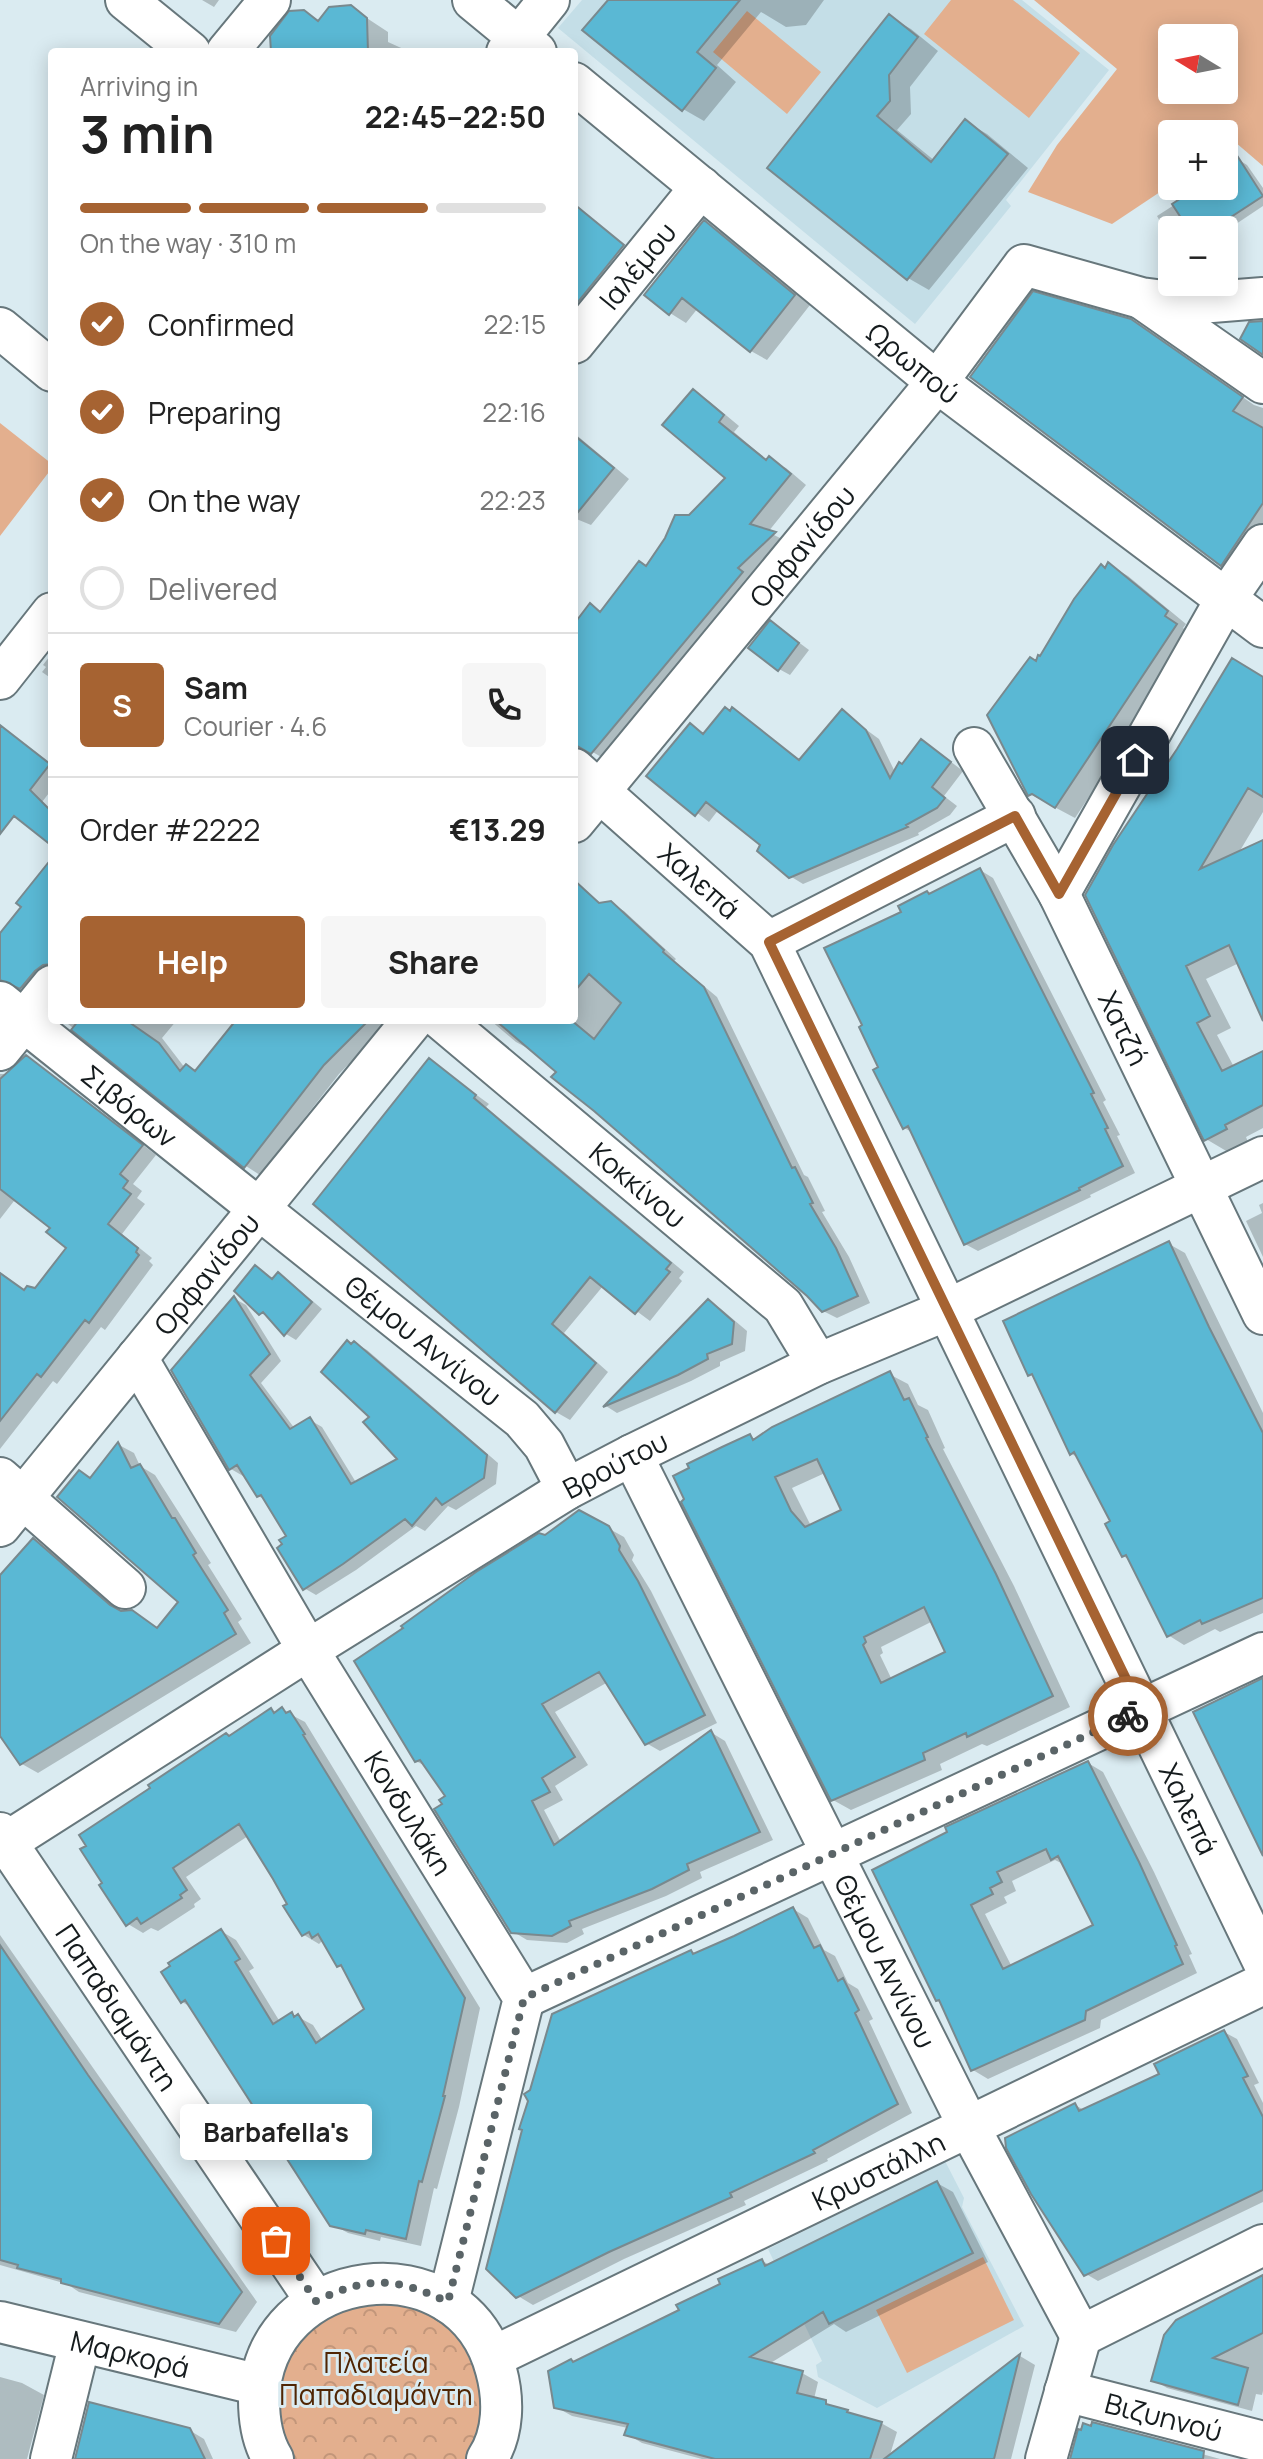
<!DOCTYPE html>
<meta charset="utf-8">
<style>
:root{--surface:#fff;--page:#f6f6f6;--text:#222;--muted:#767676;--line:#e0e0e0;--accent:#a66332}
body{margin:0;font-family:Manrope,sans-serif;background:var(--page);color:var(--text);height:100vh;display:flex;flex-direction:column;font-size:30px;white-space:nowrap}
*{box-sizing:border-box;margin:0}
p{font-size:26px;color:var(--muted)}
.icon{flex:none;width:44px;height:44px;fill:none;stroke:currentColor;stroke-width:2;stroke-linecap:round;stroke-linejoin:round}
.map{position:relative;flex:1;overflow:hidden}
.drawer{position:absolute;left:48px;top:48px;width:530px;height:976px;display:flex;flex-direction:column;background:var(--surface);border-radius:8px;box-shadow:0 4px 20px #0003}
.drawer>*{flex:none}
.needle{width:52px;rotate:280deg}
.tools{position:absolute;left:1158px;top:24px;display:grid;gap:16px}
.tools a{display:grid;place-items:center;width:80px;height:80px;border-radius:8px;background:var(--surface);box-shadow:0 4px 20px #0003;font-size:40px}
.pin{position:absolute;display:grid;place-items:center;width:68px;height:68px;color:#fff;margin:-34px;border-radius:16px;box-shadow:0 4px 12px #0006}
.courier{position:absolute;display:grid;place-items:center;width:80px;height:80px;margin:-40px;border:6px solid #a66332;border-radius:50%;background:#fff;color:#222;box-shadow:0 2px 10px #0007}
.bubble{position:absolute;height:56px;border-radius:8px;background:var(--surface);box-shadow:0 4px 20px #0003;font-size:26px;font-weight:700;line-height:56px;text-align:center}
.headline em{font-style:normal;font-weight:700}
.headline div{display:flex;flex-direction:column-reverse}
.headline{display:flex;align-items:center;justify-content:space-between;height:136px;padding:0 32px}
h1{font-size:52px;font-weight:700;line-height:60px}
.bar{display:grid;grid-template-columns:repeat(4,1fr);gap:12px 8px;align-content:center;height:96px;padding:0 32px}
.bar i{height:10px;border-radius:6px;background:var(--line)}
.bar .current{background:var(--accent)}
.bar p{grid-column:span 4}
.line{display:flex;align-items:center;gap:20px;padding:0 32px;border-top:2px solid var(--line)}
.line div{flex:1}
.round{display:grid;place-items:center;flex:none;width:84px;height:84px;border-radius:8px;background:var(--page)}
ol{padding:0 32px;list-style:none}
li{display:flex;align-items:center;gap:24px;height:88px}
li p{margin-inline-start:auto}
li .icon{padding:8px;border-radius:50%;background:var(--accent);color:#fff;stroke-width:4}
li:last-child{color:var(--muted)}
li i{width:44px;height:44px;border:4px solid var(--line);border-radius:50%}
.primary-button{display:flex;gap:16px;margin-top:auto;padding:16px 32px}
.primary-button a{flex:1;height:92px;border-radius:8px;background:var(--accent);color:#fff;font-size:32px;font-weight:700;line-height:92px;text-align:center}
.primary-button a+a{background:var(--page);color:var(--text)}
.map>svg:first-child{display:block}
</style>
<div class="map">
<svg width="1263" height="2459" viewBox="0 0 1263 2459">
<defs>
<pattern id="park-crowns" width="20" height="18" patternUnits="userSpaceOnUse" patternTransform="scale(2)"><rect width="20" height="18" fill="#e3af8e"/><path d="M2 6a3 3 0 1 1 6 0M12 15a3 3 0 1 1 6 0" fill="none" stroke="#c2967a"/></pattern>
</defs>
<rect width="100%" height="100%" fill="#daebf1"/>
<path fill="#c4dee7" d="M582,0H1022L1109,70L1006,200L1011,206L915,324L558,28Z
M945,2161L964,2198L962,2207L1024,2326L877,2408L818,2377L816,2365L822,2361L768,2249Z"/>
<path fill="#e3af8e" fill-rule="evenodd" d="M951,0H1013L1080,53L1029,118L924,34Z
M1034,0H1263V166L1235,142L1224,149V134H1172V184L1112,224L1028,192L1057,145L1117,69ZM1224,38V90H1172V38Z
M747,11L821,72L787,114L713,52Z
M0,423L52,464V468L0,536Z
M983,2257L1014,2320L907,2373L876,2310Z"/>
<path fill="url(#park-crowns)" d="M392,2298L440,2318L460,2337L481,2386L482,2412L477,2439L467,2459H285L272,2382L316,2317Z"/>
<path fill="#0003" fill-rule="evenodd" d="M202,0H219L214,7Z
M610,0H824L806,25L786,27L761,12L717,65L736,82L704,121L683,109Z
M350,7L388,32V42L410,52H277L304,12L320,21Z
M890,17L911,29L938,51L910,87L911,114L897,130L935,161L966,122L987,134L1028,168L929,290L908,278L769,167Z
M1239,160L1247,165L1263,188V206L1224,232L1172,230V243L1157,216L1196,191L1194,189L1199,186H1224V169Z
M704,222L721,232L810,305L767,360L751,351L698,308L686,323L670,313Z
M626,246L633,252L574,323V308Z
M1145,329L1254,405L1263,408V535L1235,572L1222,565Z
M693,391L709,401L739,426L734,432L768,461L786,468L806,485L768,532L790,543L608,761L574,741V627L590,606L602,613L647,568L690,517L728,478Z
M574,433L629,479L591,525L574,518Z
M1109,565L1128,576L1186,624L1183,628L1195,636L1075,818L1030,794L1037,664Z
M781,629L809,650L790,675L779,669Z
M52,653V679L42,672L46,667L43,665Z
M1263,679V812L1238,854L1263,843V1016L1239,963L1206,979L1231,1028L1217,1035L1234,1067L1263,1053V1128L1246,1137L1248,1142L1228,1152L1206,1139L1087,895Z
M733,710L801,761L842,712L879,739L895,772L934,749L963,771L944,796L957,806L950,815L918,833L919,835L803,884L790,876L762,844L719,809L709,822L649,776L690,725L705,734Z
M0,727L52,765V789L26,823L12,815L0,832Z
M52,861V978L31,992L19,987L7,989L0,993V936L24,907Z
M980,870L993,878L1106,1100L1103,1102L1120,1135L1117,1136L1135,1173L1090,1195L1091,1197L978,1251L965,1244L914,1133L904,1128L881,1068L904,913L927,893L932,895Z
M581,888L603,905L610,903L624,911L676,959L674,961L717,997L804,1175L808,1177L825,1211L822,1212L849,1257L870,1303L837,1318L823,1311L808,1295L554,1077L558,1071L531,1048L529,1049L516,1042L490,1020H574V896Z
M63,1020H177L162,1038L185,1068L197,1072L239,1020H392L339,1074L260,1175L246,1166Z
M26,1057L41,1066L156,1155L133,1184L142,1191L137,1198L145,1204L122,1234L152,1258L149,1261L153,1265L105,1330L101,1327L57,1384L53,1381L0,1449V1272L25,1291L36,1290L69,1248L53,1227L14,1201L0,1219V1074H8Z
M430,1061L489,1104L486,1107L684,1272L679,1278L682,1281L650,1321L603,1286L564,1333L608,1372L570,1420L556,1412Z
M1263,1203V1257L1246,1221L1262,1213L1259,1205Z
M1169,1244L1185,1253L1263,1413V1613L1220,1632L1215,1629L1184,1645L1168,1635L1130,1560L1123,1556L1112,1521L1080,1458L1071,1454L1035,1377L1029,1374Z
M256,1267L274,1280L278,1275L289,1281L322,1309L296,1340L286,1334L272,1319L261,1313Z
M235,1299L246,1305L281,1361L261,1383L295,1429L310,1420L322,1427L357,1484L400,1460L372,1418L353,1345L354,1343L367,1350L498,1463L496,1484L456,1510L448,1506L425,1531L416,1526L356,1570L316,1595L304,1588L289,1536L268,1501L258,1496L245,1474L243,1476L231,1469L173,1370Z
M708,1301L721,1309L747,1331L745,1351L720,1362V1366L691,1381L617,1413L606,1406Z
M889,1374L908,1384L918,1405L928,1410L945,1448L943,1449L1014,1586L1070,1707L987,1746L982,1744L940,1764L942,1770L851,1810L833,1800L750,1436L756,1440ZM825,1473L844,1511L811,1526L792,1488ZM933,1621L948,1653L892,1680L880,1655L883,1653L881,1647Z
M119,1445L134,1453L140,1466L155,1475L211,1563L208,1565L242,1619L238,1622L251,1643L38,1773L22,1764L0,1732V1580L33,1540L49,1549L121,1613L132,1612L159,1629L181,1602L91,1480Z
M579,1512L624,1537L634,1555L632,1560L651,1591L717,1723L660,1751L646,1743L608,1682L555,1712L588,1765L555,1786L563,1800L544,1810L561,1842L712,1733L725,1741L773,1840L700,1872L702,1878L666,1896L582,1929L584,1934L567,1943L527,1940L512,1931L444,1805L448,1797L427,1767L416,1761L545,1537Z
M271,1710L276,1714L282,1710L305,1722L480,2008L459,2107L437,2189L434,2188L421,2246L381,2237L380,2241L348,2233L332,2224L193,2008L182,2002L221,1931L236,1940L254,1968L249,1971L280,2022L292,2015L298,2017L313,2025L323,2041L366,2010L345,1969L339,1966L322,1941L319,1944L304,1935L248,1836L186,1877L201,1899L194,1904L195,1907L158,1931L151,1928L143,1933L128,1924L231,1737Z
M1088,1763L1103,1772L1154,1872L1192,1954L1189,1955L1197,1973L1101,2020L1100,2028L988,2079L973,2070L942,2002L937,2000L874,1871ZM1055,1860L1065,1865L1096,1926L1012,1967L985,1914L1007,1903L1004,1897L1016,1891L1012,1881Z
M793,1909L808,1918L824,1950L835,1956L848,1983L858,1989L873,2019L869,2021L912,2113L827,2159L828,2161L744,2201L746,2205L624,2259L533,2305L518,2296L691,1952L696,1955Z
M0,1935L257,2302L236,2332L79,2292L67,2284L0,2265Z
M1224,2032L1237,2039L1259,2083L1254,2085L1263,2103V2202L1098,2281L1086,2274L1075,2105L1084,2110L1162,2075Z
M937,2183L953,2192L988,2262L846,2332L834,2324L769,2364L802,2373L818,2382L814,2399L855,2416L881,2423L897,2432L889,2458L1020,2356L1035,2365L1011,2459H702L642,2443L627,2434L628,2428L572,2416L556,2407L575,2364L681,2311L762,2261L770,2265Z
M1263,2278V2391L1262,2395L1256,2394L1252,2411L1167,2388L1154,2380Z
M0,2377L22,2383L44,2395L27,2459H0Z
M1094,2424L1220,2459H1072Z
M189,2430L204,2439L213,2459H77Z"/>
<path fill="#5ab8d4" stroke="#79898e" stroke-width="2" fill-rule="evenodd" d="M608,0H740L697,52L716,68L682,111L582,30Z
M351,5L367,18L368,52H271L270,36L289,11L304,10L318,21L329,7Z
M889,14L918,37L889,75L890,101L877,116L931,162L965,119L1008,154L907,280L767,168Z
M1238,157L1263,196L1211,230H1189L1172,204L1200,186H1224V167Z
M574,204L624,245L574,307Z
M704,220L795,295L750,352L682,298L669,315L644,295Z
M1033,291L1131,319L1243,397L1233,411L1263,428V503L1221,566L970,377Z
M1263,321V355L1240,339L1249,322Z
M693,389L724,415L719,422L766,460L769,456L791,474L750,524L776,532L738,568L743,572L591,754L574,744V624L590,603L600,612L639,561L646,566L665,538L675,515H689L725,478L662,425Z
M574,435L614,468L574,517Z
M1108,562L1168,611L1165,616L1177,624L1055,808L1032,794L1028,796L987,715L1030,657L1036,661L1038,655L1040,656L1074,599L1101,564L1105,568Z
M770,620L799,643L778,671L748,648Z
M1232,658L1263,677V797L1248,788L1200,869L1263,840V1021L1229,945L1186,966L1210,1016L1197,1023L1222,1071L1263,1051V1105L1225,1125L1227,1129L1204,1141L1085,895L1113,845L1177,749Z
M725,707L730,711L732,707L799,760L842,709L866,730L890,778L899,762L902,764L921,739L951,762L932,787L945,798L937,808L906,825L908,827L789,878L757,851L760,845L706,802L695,816L646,776L690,723L703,734Z
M0,725L50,764L30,790L52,812V846L14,816L0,834Z
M52,858V964L43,965L35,971L20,989L0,980V933L21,907L16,903Z
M980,868L1094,1093L1091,1094L1108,1128L1105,1129L1123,1166L1079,1188L1080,1190L964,1245L908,1126L903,1129L873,1070L878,1067L859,1027L862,1025L824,948L901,912L898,906L927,891L929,894Z
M574,880L599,903L611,901L664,950L663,952L704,987L792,1168L795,1167L813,1203L810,1204L836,1248L858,1296L822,1312L807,1296L594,1111L551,1077L556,1072L495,1020H571L594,1039L621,1003L589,974L574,992Z
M79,1020H126L159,1043L180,1071L186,1064L195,1071L236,1020H369L324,1065L244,1168L71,1030Z
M26,1055L143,1145L120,1174L128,1181L123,1188L131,1194L108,1224L138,1248L136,1252L139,1255L89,1323L85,1320L41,1377L37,1374L0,1421V1273L24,1290L27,1286L35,1288L66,1248L46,1232L50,1228L0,1189V1079Z
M429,1058L476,1095L474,1098L515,1133L671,1263L666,1269L670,1272L635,1314L590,1277L552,1324L596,1363L555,1413L313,1204Z
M1169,1241L1209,1327L1263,1433V1598L1202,1624L1200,1620L1167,1637L1126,1555L1122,1557L1105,1524L1110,1521L1074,1452L1070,1455L1032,1374L1028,1376L1003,1321Z
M255,1265L272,1279L278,1272L312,1302L284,1336L263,1312L259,1315L234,1291Z
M234,1296L270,1354L250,1375L290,1429L310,1417L351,1484L397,1459L363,1422L369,1417L321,1372L347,1340L351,1344L354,1341L487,1455L484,1478L442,1505L436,1498L412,1526L405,1519L343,1564L303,1590L277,1548L282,1544L279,1540L286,1536L261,1495L257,1497L237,1465L229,1470L171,1370Z
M708,1299L734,1322L732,1344L707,1354L708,1359L678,1375L603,1407Z
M890,1371L904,1400L909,1398L928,1437L926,1438L996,1574L1053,1696L967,1737L966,1733L923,1753L925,1760L831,1801L681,1502L684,1499L673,1476L689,1468L687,1464L722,1447L750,1434L753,1440L772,1427ZM817,1459L841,1510L805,1527L791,1511L775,1477ZM924,1607L945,1652L881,1683L863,1645L866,1642L864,1637Z
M118,1442L131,1468L140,1464L172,1518H175L196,1553L193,1555L228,1610L224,1613L236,1634L20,1765L0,1736V1575L33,1538L110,1605L121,1611L132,1610L157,1628L178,1602L57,1497L79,1470L90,1478Z
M579,1510L609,1526L620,1546L619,1550L638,1581L705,1715L645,1745L599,1672L542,1704L575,1757L542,1778L550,1792L532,1801L554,1845L711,1730L760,1832L687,1864L689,1870L652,1889L569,1921L571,1926L552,1936L511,1933L434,1809L442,1804L439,1800L445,1796L420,1760L415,1762L354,1661L403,1628L401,1626L476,1572L539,1533L545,1535Z
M1263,1678V1856L1193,1712Z
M282,1707L286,1713L290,1711L305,1734L303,1735L465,1998L443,2096H445L422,2182L419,2181L406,2239L366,2230L365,2234L330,2226L185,2000L181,2003L161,1972L170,1966L168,1963L221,1929L240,1959L235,1962L273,2024L292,2012L294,2017L298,2014L316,2043L364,2009L341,1965L337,1967L318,1934L312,1938L309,1932L302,1936L283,1906L287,1904L273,1879L239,1824L173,1868L187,1890L180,1895L182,1898L141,1924L137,1918L126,1926L99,1885L102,1883L80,1849L86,1846L79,1835L150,1788L148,1785L226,1733L229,1736L271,1708L274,1713Z
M1088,1761L1139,1862L1177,1945L1175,1946L1183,1964L1086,2011L1085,2020L971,2071L939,2000L936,2001L872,1870L947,1832L945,1827ZM1046,1849L1051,1860L1058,1856L1093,1925L1003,1969L971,1905L993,1894L990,1888L1002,1882L997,1872Z
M793,1907L814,1948L820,1945L838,1981L843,1978L859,2010L855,2013L898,2104L813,2150L815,2153L730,2193L732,2197L609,2252L516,2298L486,2269L522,2130L519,2129L528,2101L524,2094L530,2090L552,2014L691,1950L693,1954L734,1936Z
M0,1945L88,2075L242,2292L219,2324L61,2283V2279L17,2268L18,2265L0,2260Z
M1224,2030L1248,2076L1243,2078L1263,2117V2190L1084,2276L1031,2194L1006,2148L1005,2138L1075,2103L1079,2111L1159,2074L1154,2064Z
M937,2181L973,2253L829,2324L823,2312L750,2357L803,2371L797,2393L826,2400V2404L848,2410L847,2412L882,2422L870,2459H715L624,2435L628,2424L554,2408L548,2371L571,2359L573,2362L679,2310L676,2305L720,2284L718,2279L762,2259L765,2266Z
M1263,2275V2333L1213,2358L1248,2368L1238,2405L1151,2381L1164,2335L1176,2320Z
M1020,2354L994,2459H884Z
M89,2402L190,2428L205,2459H75Z
M1092,2422L1204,2451L1203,2459H1070L1078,2429L1081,2430L1083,2423L1091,2426Z"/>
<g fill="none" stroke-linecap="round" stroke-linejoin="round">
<g stroke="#67777c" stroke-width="44">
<g id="minor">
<path d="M126,0L190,52"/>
<path d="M473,0L536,52"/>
<path d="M227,52L270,0"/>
<path d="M507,52L549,0"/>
<path id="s1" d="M574,83L937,382L1263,627"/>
<path d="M1144,300L1263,383"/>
<path d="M0,328L52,371"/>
<path id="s2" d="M574,343L701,187"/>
<path d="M0,679L52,613"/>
<path id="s3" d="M974,748L1059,894L1263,1314"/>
<path id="s4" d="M574,769L769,942L1263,1961"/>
<path id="s5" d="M574,822L937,382L1024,265L1141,298L1187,304L1263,298"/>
<path d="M1059,894L1226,599L1263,545"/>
<path d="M769,942L1015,816"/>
<path id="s6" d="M0,1002L522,1419L544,1445L567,1489"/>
<path id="s7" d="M442,1020L783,1306L818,1364"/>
<path d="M0,1050L52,986"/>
<path id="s8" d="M137,1358L308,1650L524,1998L448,2302"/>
<path id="s9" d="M632,1455L969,2127L1081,2336"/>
<path d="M0,1478L125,1588"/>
<path id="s10" d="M0,1526L413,1020"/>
<path id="s11" d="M0,1833L316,2301"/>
<path id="s12" d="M7,1842L308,1650L567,1489L632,1455L818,1364L947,1310L1263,1157"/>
<path d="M524,1998L1263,1653"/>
<path id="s13" d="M0,2322L260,2385"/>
<path d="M1081,2336L1263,2245"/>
<path id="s14" d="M493,2357L1263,1984"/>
<path id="s15" d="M1065,2391L1263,2442"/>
<path d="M51,2459L80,2342"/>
<path d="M273,2459C262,2441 259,2420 259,2400C263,2264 462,2239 496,2370C504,2399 504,2433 487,2459"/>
<path d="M1046,2459L1081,2336"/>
</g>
</g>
<use href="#minor" stroke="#fff" stroke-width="40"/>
</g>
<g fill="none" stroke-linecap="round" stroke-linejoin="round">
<path stroke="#5a6467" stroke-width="8" stroke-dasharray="0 14.4" d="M276,2241L316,2301C369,2276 395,2277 448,2302L524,1998L1128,1716"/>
<path stroke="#a66332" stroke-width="10" d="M1128,1716L1141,1710L769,942L1015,816L1059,894L1135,760"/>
</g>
<g text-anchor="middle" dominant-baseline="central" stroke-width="6" stroke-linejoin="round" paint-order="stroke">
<g font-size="28" fill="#151b1d" stroke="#daebf1">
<text stroke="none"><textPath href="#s2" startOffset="100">Ιαλέμου</textPath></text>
<text stroke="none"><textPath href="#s1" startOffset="440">Ωρωπού</textPath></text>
<text stroke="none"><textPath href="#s5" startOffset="358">Ορφανίδου</textPath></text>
<text stroke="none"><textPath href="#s4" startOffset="168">Χαλεπά</textPath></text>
<text stroke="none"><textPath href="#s3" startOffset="318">Χατζή</textPath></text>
<text stroke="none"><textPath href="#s6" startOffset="166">Σιβόρων</textPath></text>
<text stroke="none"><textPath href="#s7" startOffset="256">Κοκκίνου</textPath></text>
<text stroke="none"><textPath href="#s10" startOffset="326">Ορφανίδου</textPath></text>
<text stroke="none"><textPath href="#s6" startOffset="542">Θέμου Αννίνου</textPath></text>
<text stroke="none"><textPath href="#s12" startOffset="716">Βρούτου</textPath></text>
<text stroke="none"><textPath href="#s4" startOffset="1224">Χαλεπά</textPath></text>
<text stroke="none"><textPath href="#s8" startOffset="530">Κονδυλάκη</textPath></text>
<text stroke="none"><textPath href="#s9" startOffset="566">Θέμου Αννίνου</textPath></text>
<text stroke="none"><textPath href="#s11" startOffset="210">Παπαδιαμάντη</textPath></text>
<text stroke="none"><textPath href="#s14" startOffset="428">Κρυστάλλη</textPath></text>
<text stroke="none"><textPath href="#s13" startOffset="134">Μαρκορά</textPath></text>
<text stroke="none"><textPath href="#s15" startOffset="102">Βιζυηνού</textPath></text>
</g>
<g font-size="28" fill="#502604" stroke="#daebf1">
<text x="376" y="2362">Πλατεία<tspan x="376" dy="32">Παπαδιαμάντη</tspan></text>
</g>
</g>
</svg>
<div class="tools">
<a><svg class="needle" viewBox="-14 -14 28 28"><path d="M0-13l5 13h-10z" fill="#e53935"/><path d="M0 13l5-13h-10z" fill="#767676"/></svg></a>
<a>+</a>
<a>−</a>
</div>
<div class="pin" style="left:276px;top:2241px;background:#ea580c"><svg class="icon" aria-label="bag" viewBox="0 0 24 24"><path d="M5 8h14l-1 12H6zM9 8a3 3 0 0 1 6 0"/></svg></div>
<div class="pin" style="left:1135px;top:760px;background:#1f2937"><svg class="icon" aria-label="home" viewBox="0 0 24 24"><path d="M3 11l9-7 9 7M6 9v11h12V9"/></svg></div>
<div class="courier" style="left:1128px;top:1716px"><svg class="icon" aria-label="bike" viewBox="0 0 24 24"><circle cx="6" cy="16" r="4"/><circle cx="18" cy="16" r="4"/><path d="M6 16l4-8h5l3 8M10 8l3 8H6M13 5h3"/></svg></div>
<div class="bubble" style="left:180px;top:2104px;width:192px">Barbafella's</div>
<section class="drawer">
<div class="headline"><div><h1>3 min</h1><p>Arriving in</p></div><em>22:45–22:50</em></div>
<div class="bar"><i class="current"></i><i class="current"></i><i class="current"></i><i></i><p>On the way · 310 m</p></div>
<ol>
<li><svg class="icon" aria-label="check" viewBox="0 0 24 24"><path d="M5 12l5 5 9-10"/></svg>Confirmed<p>22:15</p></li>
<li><svg class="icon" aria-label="check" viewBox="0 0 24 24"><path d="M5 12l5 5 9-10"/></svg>Preparing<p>22:16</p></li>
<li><svg class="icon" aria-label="check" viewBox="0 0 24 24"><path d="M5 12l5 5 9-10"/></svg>On the way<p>22:23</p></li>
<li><i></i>Delivered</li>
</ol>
<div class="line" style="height:144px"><b class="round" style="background:var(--accent);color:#fff">S</b><div><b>Sam</b><p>Courier · 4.6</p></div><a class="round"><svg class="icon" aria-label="phone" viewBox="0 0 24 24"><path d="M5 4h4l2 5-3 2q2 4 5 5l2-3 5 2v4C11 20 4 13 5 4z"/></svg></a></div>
<div class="line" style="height:104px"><div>Order #2222</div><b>€13.29</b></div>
<div class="primary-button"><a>Help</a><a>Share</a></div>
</section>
</div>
